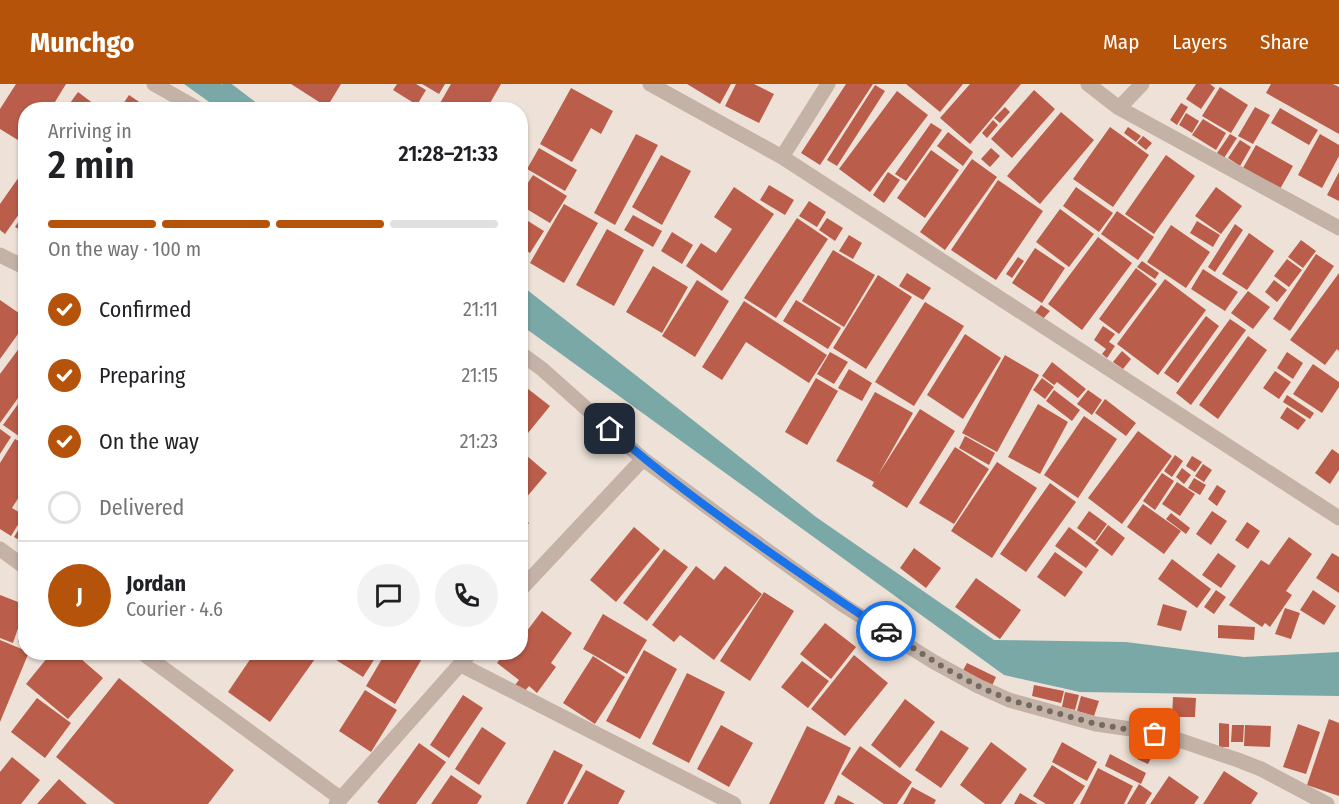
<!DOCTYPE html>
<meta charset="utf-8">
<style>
:root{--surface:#fff;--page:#f2f2f2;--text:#202124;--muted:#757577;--line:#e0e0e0;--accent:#b45309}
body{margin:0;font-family:"Fira Sans Condensed",sans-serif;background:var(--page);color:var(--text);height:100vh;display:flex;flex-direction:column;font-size:22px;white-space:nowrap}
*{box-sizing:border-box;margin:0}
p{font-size:20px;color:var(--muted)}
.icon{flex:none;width:33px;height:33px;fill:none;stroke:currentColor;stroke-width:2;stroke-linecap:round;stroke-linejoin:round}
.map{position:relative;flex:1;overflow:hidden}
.side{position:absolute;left:18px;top:18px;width:510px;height:558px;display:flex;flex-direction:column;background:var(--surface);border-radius:24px;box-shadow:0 2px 4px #0004}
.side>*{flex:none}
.pin{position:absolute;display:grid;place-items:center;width:51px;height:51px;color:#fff;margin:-26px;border-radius:12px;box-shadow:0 3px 9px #0006}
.courier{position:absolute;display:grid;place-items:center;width:60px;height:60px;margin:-30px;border:4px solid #1a73e8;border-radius:50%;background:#fff;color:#222;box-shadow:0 2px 8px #0007}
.overview em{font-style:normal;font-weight:600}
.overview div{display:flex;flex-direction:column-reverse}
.overview{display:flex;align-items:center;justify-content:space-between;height:102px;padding:0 30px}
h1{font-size:39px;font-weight:600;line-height:45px}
.bar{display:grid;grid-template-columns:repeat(4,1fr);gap:9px 6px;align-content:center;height:72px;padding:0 30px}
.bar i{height:8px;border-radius:4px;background:var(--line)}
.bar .active{background:var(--accent)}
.bar p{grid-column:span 4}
.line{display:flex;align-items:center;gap:15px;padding:0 30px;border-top:2px solid var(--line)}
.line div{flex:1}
.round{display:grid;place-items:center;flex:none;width:63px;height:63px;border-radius:32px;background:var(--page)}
ol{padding:0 30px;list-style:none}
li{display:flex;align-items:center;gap:18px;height:66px}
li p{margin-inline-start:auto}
li .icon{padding:6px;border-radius:50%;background:var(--accent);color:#fff;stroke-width:4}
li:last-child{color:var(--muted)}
li i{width:33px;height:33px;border:3px solid var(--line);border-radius:50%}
header{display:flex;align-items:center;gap:36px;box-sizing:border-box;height:84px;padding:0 30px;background:var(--accent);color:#fff}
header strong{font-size:28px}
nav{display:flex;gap:33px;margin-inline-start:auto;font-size:21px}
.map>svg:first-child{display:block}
</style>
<header>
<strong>Munchgo</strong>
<nav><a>Map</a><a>Layers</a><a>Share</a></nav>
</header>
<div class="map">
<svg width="1339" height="720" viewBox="0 0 1339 720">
<rect width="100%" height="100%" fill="#eee2d8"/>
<path fill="#7aa8a7" d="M184,0H221L263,25H219Z
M521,201L816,433L994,556L1126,558L1244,573L1339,568V612L1080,608L1004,591L521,241Z"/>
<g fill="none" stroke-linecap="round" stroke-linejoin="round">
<path stroke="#7aa8a7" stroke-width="7" d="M226,0L260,26"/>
</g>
<path fill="#ba5d4a" d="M16,0H66L50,26H26V61L0,45V25Z
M291,0H341L327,23Z
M397,0H416L426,6L417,21L393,6Z
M422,0H445L439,10Z
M451,0H501L486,26H436Z
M687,0H731L720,20Z
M736,0H754L774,10L759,39L725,22Z
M846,0H873L820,81L801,69Z
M906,0H963L940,28Z
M970,0H1021L970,60L940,34Z
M1196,0H1210L1215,4L1201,25L1186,15Z
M1271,0H1333L1339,3V50L1266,9Z
M875,1L885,7L837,82L827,76Z
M1220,3L1248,21L1231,49L1202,32Z
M571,4L613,27L601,50L591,44L572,78L540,60Z
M1034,6L1055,25L1012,74L991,55Z
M897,7L928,31L870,108L839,85Z
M78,8L102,26H65Z
M129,11L151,26H119Z
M382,18L394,26H377Z
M1181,19L1188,23L1177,41L1170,36Z
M1005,23L1010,28L1000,39L994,34Z
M1255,23L1270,31L1253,60L1238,52Z
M1280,24L1318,46L1309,61L1271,39Z
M1061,28L1094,56L1040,120L1007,92Z
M1186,29L1199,37L1192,49L1179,41Z
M1203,35L1226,49L1216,66L1192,51Z
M993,36L998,41L987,54L982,49Z
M931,39L942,46L906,97L895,90Z
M1110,43L1149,71L1113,123L1073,95Z
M1128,43L1141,52L1136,58L1124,49Z
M948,48L973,68L963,82L937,62Z
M636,50L658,61L615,141L594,129Z
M1230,50L1237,54L1224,74L1217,69Z
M1320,50L1339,61V72L1322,104L1298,91Z
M1143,52L1152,59L1146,66L1137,59Z
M1240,56L1251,63L1240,82L1228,74Z
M1256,61L1293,82L1280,105L1243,84Z
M539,64L577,86L565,107L527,85Z
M991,64L1000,72L990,83L981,75Z
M931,66L959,86L925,134L897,114Z
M661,71L691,87L662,141L632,123Z
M1166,71L1195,92L1154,150L1125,130Z
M972,75L997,93L945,166L920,148Z
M26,83V120L5,150L0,146V120Z
M888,88L900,96L884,119L873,111Z
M1339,88V117L1327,111Z
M533,91L567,112L550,139L520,121V111Z
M998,96L1043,127L996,196L951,166Z
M769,101L794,116L785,131L760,116Z
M734,103L774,130L722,207L686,182L701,159L716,169L732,145L714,133Z
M1076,103L1113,129L1099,148L1063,122Z
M1216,103L1242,122L1221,150L1195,132Z
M809,117L826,128L817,143L799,132Z
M564,120L598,139L564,199L530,179Z
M1060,125L1094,150L1069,183L1036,158Z
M26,126V149L15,143Z
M1117,127L1154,153L1138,176L1101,150Z
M633,131L662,147L653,163L624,146Z
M520,132L544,147L530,169L520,163Z
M797,134L828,155L776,234L744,214Z
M827,134L843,144L835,157L819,146Z
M1197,137L1220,151L1213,163L1190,149Z
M1235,140L1243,146L1215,188L1208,183Z
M1171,141L1210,168L1186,204L1147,178Z
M607,145L644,166L614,222L576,201Z
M672,148L693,161L682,180L661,167Z
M1249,149L1274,167L1247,206L1222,190Z
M849,151L862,159L853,175L839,167Z
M1098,153L1132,179L1082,246L1048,220Z
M1301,156L1316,167L1303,184L1288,173Z
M1035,164L1065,184L1042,219L1012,199Z
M833,166L875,191L844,243L802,217Z
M1316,170L1334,182L1290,247L1273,235Z
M1018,173L1024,177L1012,194L1006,190Z
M1287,175L1302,186L1289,203L1274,192Z
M1142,177L1159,189L1155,195L1137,183Z
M653,182L688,203L662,249L626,228Z
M1136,184L1157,200L1119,250L1099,235Z
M1203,185L1238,208L1225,227L1191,205Z
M907,189L931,204L923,216L899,202Z
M1339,189V267L1337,265L1325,281L1290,256Z
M878,191L912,213L866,285L833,264Z
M1165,195L1206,226L1158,291L1117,260Z
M697,196L729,217L695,273L662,252Z
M1274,196L1287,206L1277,218L1265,208Z
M1248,207L1270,223L1253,245L1231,229Z
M0,216L26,234V239L0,275Z
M796,216L841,244L828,265L783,237Z
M744,217L827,271L809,299L746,258L722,296L702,283Z
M925,218L964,242L914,322L875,298Z
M1041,221L1050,227L1042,236L1034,230Z
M1206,232L1219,242L1178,299L1164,289Z
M1230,235L1246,246L1191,321L1176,309Z
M1103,242L1115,250L1109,258L1115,262L1107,274L1102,270L1106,265L1094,256Z
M965,250L1001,274L963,335L927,311Z
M1248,252L1267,266L1218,335L1199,321Z
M26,255V303L0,339V290Z
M1122,267L1131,275L1123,285L1113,278Z
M830,268L848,278L834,300L817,290Z
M1287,268L1303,279L1293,295L1277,284Z
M1005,271L1039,291L997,368L962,349Z
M1052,278L1086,305L1078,314L1057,298L1054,301L1042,292Z
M1313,280L1339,298V303L1322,329L1293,310Z
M849,285L872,299L862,317L838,304Z
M1275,287L1291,298L1279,315L1263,304Z
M816,294L838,307L807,361L785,348Z
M1042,294L1054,303L1045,315L1033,306Z
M523,301L550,322L528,349L520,343V303Z
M1054,306L1080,326L1072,337L1046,317Z
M1088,306L1102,316L1092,331L1077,320Z
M875,308L913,329L878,391L920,325L955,347L907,424L872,402L874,398L836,377Z
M26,309V357L3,341Z
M1287,311L1314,329L1310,335L1283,318Z
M1105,315L1136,339L1126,352L1095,329Z
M1038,320L1068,338L1040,390L1008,373Z
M1287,323L1306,336L1298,346L1280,334Z
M1084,332L1117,355L1078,414L1044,391Z
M0,345L11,353L0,370Z
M1138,347L1172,372L1122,440L1088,414Z
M965,352L995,369L989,381L959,364Z
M15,355L26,361V402L12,424L24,431L11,452L0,445V379Z
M955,363L989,385L954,440L919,419Z
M1332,365L1339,370V386L1330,400L1315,389Z
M520,366L547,389L520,421Z
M1175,371L1183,377L1172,393L1164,387Z
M1192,372L1202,378L1195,388L1186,382Z
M997,378L1037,404L992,474L951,447Z
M1203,380L1212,386L1204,398L1195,392Z
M1182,384L1191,391L1184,400L1176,393Z
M1162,389L1174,397L1155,426L1143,417Z
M1194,394L1206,401L1200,411L1188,404Z
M1177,398L1195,410L1180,432L1162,420Z
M1050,399L1076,418L1026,488L1000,470Z
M1217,401L1226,407L1217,422L1208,415Z
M1143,420L1181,447L1164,470L1127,443Z
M1089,427L1107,440L1095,457L1077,444Z
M1212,427L1227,437L1211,461L1196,450Z
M1171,429L1190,444L1186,450L1166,435Z
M520,432L529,439L520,450Z
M26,433V460L14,453Z
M1247,438L1260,447L1248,465L1235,456Z
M1108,441L1125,454L1112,472L1095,459Z
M634,443L660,465L616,518L590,496Z
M1069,443L1099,466L1086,484L1055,462Z
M1289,453L1312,470L1286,507L1292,511L1270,543L1265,539L1262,543L1229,521L1261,476L1269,481Z
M914,464L941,484L926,504L900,484Z
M664,465L688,483L647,537L623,519Z
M1055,468L1083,488L1065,513L1037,493Z
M1218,469L1236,482L1221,504L1202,491Z
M1332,469L1339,473V509L1316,494Z
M1172,475L1211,505L1197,524L1158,495Z
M696,482L714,496L725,482L762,510L714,576L680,551L674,558L652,541Z
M976,494L1021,526L1000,555L955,523Z
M1216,506L1226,513L1214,530L1204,523Z
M1313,506L1336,522L1324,541L1300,526Z
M764,508L794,527L750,597L720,577Z
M0,511L26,521L13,559L0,554Z
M1163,520L1187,527L1181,547L1157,541Z
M1285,524L1300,529L1291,555L1275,550Z
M542,527L572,549L551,579L556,583L537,609L529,602L524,608L515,601L519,596L497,579L503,571L507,574L511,568H520V556Z
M603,530L647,556L627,590L583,565Z
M25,535H26V560L18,558Z
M825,539L856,563L831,595L800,570Z
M1218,541L1255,543L1254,556L1218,554Z
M0,556L29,568L0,638Z
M644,566L677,585L640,655L606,637Z
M52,568H73L103,594L68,635L26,600Z
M255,568H312L317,572L270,638L228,608Z
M336,568H379L363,593L333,574Z
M386,568H426L395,620L366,602Z
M854,571L888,599L845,652L811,625Z
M593,572L625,593L595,640L563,619Z
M802,577L829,597L808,624L781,603Z
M967,579L996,593L991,604L961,590Z
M687,589L725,608L689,679L652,660Z
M119,594L234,686L208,720H115L56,673Z
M1034,601L1064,607L1061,619L1032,612Z
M365,606L397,626L371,668L339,647Z
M1065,608L1079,611L1075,626L1062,623Z
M463,611L483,624L449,674L430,661Z
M1081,612L1099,617L1094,632L1077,627Z
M1173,613L1196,614L1195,633H1172Z
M37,614L71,639L45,674L11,648Z
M905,615L935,638L900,684L871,661Z
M1329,635L1339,639V712L1307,701Z
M1219,639L1229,640V663H1219Z
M1298,640L1320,648L1306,690L1283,683Z
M721,641L753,659L729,703L697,685Z
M1232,641H1244L1243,658H1231Z
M1245,641L1271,642L1270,663L1244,662Z
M807,642L851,664L824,720H769Z
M482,643L506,659L479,701L455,685Z
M941,646L969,664L941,704L915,686Z
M991,658L1027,685L1001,720H985L960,701Z
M1062,658L1097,678L1087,697L1052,678Z
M419,659L446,678L416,720H380L377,718Z
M860,662L912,698L897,720H884L841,690Z
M1142,664L1153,670L1148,680L1137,675Z
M554,666L583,681L563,720H526Z
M1110,670L1146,689L1141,700L1105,682Z
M12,673L40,696L21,720H0V688Z
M1052,681L1085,702L1073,720H1046L1033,712Z
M1098,684L1133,702L1124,720H1080Z
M586,686L625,707L618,720H567Z
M1224,687L1258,709L1251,720H1203Z
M451,691L482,712L477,720H431Z
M1169,692L1199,713L1194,720H1150Z
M59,695L87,720H37Z
M1139,700L1152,709L1145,720H1127Z
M912,703L936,716L934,720H903Z
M1020,709L1038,720H1014Z
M838,711L855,720H834Z"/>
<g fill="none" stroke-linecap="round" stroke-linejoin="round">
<path stroke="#c5b2a6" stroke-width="15" d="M154,0L200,26
M650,0L782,73L1339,434
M1088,0L1119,24L1339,144
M1119,24L1142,0
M782,73L828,0
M0,171L26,184
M520,269L542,285L643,375L725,436L843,521L934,578L978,602L1009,616L1096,640L1138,646L1173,654L1238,676L1261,685L1327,720
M0,465L26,484
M520,506L643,375
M141,568L340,714
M461,581L734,720
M336,720L471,568"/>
</g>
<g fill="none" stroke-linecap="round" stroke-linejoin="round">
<path stroke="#736a64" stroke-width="6" stroke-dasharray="0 10.8" d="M886,547L948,586L978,602L1010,616L1096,640L1155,650"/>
<path stroke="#1a73e8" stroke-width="8" d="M610,345C658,388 712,427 765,465C805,493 845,521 886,547"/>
</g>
</svg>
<div class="pin" style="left:1155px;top:650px;background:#ea580c"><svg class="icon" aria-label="bag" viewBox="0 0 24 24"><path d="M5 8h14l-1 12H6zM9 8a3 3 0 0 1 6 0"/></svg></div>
<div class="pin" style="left:610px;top:345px;background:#1f2937"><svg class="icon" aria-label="home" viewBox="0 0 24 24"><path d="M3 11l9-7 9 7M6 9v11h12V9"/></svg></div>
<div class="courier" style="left:886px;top:547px"><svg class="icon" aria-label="car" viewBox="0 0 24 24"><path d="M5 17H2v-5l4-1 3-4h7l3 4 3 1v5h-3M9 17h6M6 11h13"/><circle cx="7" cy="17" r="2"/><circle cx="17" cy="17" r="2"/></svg></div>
<section class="side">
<div class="overview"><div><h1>2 min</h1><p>Arriving in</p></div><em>21:28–21:33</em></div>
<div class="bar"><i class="active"></i><i class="active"></i><i class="active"></i><i></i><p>On the way · 100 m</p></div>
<ol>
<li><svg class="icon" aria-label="check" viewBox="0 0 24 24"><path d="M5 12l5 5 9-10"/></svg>Confirmed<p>21:11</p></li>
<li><svg class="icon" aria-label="check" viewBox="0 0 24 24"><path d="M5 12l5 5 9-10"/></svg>Preparing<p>21:15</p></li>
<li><svg class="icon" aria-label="check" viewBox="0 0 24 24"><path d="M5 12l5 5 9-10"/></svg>On the way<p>21:23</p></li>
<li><i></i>Delivered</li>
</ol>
<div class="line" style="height:108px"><b class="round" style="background:var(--accent);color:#fff">J</b><div><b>Jordan</b><p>Courier · 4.6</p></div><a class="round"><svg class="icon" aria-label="chat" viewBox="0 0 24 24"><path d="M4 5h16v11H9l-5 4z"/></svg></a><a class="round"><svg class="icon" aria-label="phone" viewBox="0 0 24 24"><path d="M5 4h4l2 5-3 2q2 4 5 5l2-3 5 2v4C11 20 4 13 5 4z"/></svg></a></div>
</section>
</div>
